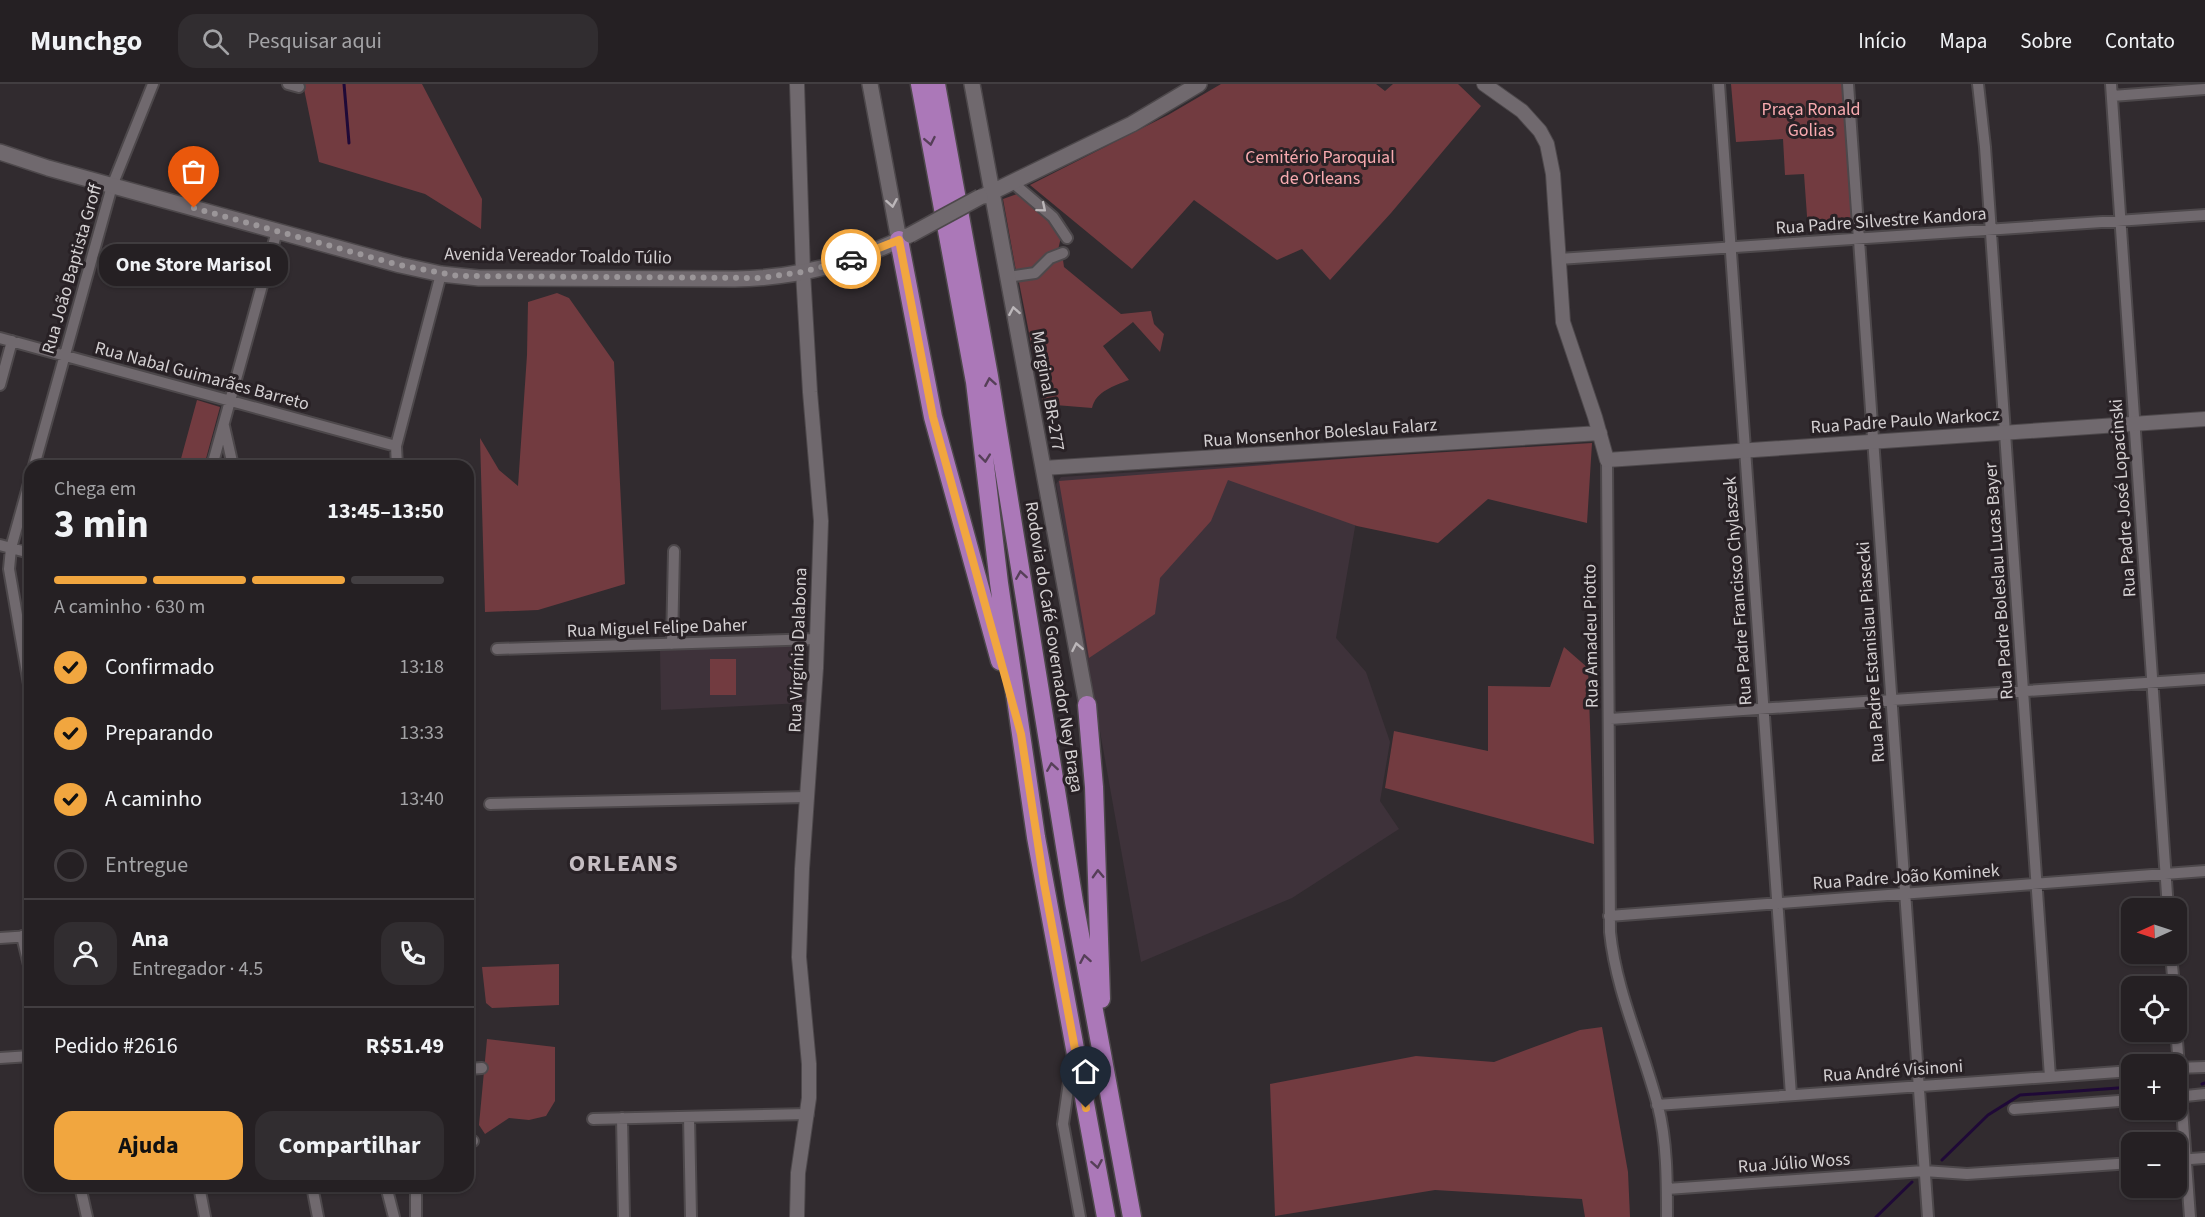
<!DOCTYPE html>
<html lang="pt">
<meta charset="utf-8">
<style>
:root{--surface:#252023;--page:#312d30;--text:#f1f3f6;--muted:#a3a3a6;--line:#423e41;--accent:#f1a63f}
body{margin:0;font-family:"Source Sans 3",sans-serif;background:var(--page);color:var(--text);height:100vh;display:flex;flex-direction:column;font-size:22px;white-space:nowrap}
*{box-sizing:border-box;margin:0}
p{font-size:20px;color:var(--muted)}
.icon{flex:none;width:33px;height:33px;fill:none;stroke:currentColor;stroke-width:2;stroke-linecap:round;stroke-linejoin:round}
.map{position:relative;flex:1;overflow:hidden}
.side{position:absolute;left:24px;top:376px;width:450px;height:732px;display:flex;flex-direction:column;background:var(--surface);border-radius:18px;box-shadow:0 2px 4px #0004,0 0 0 2px var(--line)}
.side>*{flex:none}
.needle{width:39px;rotate:267deg}
.fabs{position:absolute;left:2121px;top:814px;display:grid;gap:12px}
.fabs a{display:grid;place-items:center;width:66px;height:66px;border-radius:12px;background:var(--surface);box-shadow:0 2px 4px #0004,0 0 0 2px var(--line);font-size:30px}
.pin{position:absolute;display:grid;place-items:center;width:51px;height:51px;color:#fff;margin:-62px -26px;border-radius:50% 50% 50% 0;rotate:-45deg;box-shadow:0 0 6px #0007}
.pin .icon{rotate:45deg}
.courier{position:absolute;display:grid;place-items:center;width:60px;height:60px;margin:-30px;border:4px solid #f1a63f;border-radius:50%;background:#fff;color:#222;box-shadow:0 2px 8px #0007}
.bubble{position:absolute;height:42px;border-radius:18px;background:var(--surface);box-shadow:0 2px 4px #0004,0 0 0 2px var(--line);font-size:20px;font-weight:700;line-height:42px;text-align:center}
.headline em{font-style:normal;font-weight:700}
.headline div{display:flex;flex-direction:column-reverse}
.headline{display:flex;align-items:center;justify-content:space-between;height:102px;padding:0 30px}
h1{font-size:39px;font-weight:700;line-height:45px}
.bar{display:grid;grid-template-columns:repeat(4,1fr);gap:9px 6px;align-content:center;height:72px;padding:0 30px}
.bar i{height:8px;border-radius:4px;background:var(--line)}
.bar .selected{background:var(--accent)}
.bar p{grid-column:span 4}
.line{display:flex;align-items:center;gap:15px;padding:0 30px;border-top:2px solid var(--line)}
.line div{flex:1}
.round{display:grid;place-items:center;flex:none;width:63px;height:63px;border-radius:18px;background:var(--page)}
ol{padding:0 30px;list-style:none}
li{display:flex;align-items:center;gap:18px;height:66px}
li p{margin-inline-start:auto}
li .icon{padding:6px;border-radius:50%;background:var(--accent);color:#111;stroke-width:4}
li:last-child{color:var(--muted)}
li i{width:33px;height:33px;border:3px solid var(--line);border-radius:50%}
.primary-button{display:flex;gap:12px;margin-top:auto;padding:12px 30px}
.primary-button a{flex:1;height:69px;border-radius:18px;background:var(--accent);color:#111;font-size:24px;font-weight:700;line-height:69px;text-align:center}
.primary-button a+a{background:var(--page);color:var(--text)}
header{display:flex;align-items:center;gap:36px;box-sizing:border-box;height:84px;padding:0 30px;background:var(--surface);border-bottom:2px solid var(--line)}
header strong{font-size:28px}
nav{display:flex;gap:33px;margin-inline-start:auto;font-size:21px}
.search{width:420px;height:54px;background:var(--page);display:flex;align-items:center;gap:15px;box-sizing:border-box;padding:0 21px;border-radius:18px;color:var(--muted);font-size:22px}
.map>svg:first-child{display:block}
</style>
<header>
<strong>Munchgo</strong>
<div class="search"><svg class="icon" aria-label="search" viewBox="0 0 24 24"><circle cx="10" cy="10" r="6"/><path d="M15 15l6 6"/></svg>Pesquisar aqui</div>
<nav><a>Início</a><a>Mapa</a><a>Sobre</a><a>Contato</a></nav>
</header>
<div class="map">
<svg width="2205" height="1133" viewBox="0 0 2205 1133">
<rect width="100%" height="100%" fill="#312b2f"/>
<path fill="#3e323a" d="M1367,373L1336,554L1366,588L1388,652L1390,658L1380,717L1399,745L1292,814L1141,878L1056,400L1061,393Z
M807,561L804,619L661,626L660,566Z"/>
<path fill="#723b40" d="M303,0H422L482,115L481,145L425,110L319,78Z
M1221,0H1376L1385,7L1393,0H1458L1481,22L1391,129L1330,196L1302,165L1277,176L1194,116L1132,185L1030,101L1168,31Z
M1731,0H1842L1852,143L1808,146L1804,90L1785,91L1783,55L1736,58Z
M1017,110L1051,138L1061,153L1058,166L1031,186L1016,187L1003,115Z
M1063,176L1064,183L1121,230L1151,227L1154,240L1164,250L1160,268L1133,238L1103,262L1129,296C1114,302 1096,307 1092,324L1043,320L1019,198L1040,191L1052,178Z
M557,209L569,214L614,278L625,500L538,526L485,528L480,354L499,386L518,402L527,271L528,218Z
M197,316L220,323L204,382H179Z
M1592,359L1587,439L1488,415L1438,459L1357,442L1228,396L1211,437L1160,494L1155,530L1089,574L1059,397L1367,373Z
M1564,563L1588,584L1594,760L1385,704L1394,647L1488,667V602L1550,603Z
M710,575H736V611H710Z
M559,880V921L492,924L486,919L482,883Z
M1602,943L1628,1088L1630,1133H1585L1582,1115L1435,1106L1275,1132L1270,1000L1416,972L1494,978L1580,946Z
M487,955L555,963V1017L546,1032L529,1036L509,1034L485,1050L479,1041Z"/>
<g fill="none" stroke-linecap="round" stroke-linejoin="round">
<path stroke="#1f0937" stroke-width="3" d="M344,0L349,59
M2202,1000L2205,999
M1942,1076L1988,1031L2020,1011L2132,1003
M1876,1133L1912,1098"/>
<g stroke="#4d484b" stroke-width="14">
<path id="minor" d="M288,0L299,3
M1719,0L1791,1011
M1848,0L1928,1133
M1978,0L1985,63L2050,993
M2111,0L2168,825
M2112,12L2205,5
M1012,98L1053,133L1067,154
M1559,175L2205,131
M1008,193L1035,189L1050,174L1063,169
M0,254L396,362
M0,301L12,257
M224,342L233,382
M1607,376L1610,848C1616,908 1643,964 1658,1022C1667,1058 1667,1096 1667,1133
M34,382L112,102L153,0
M212,382L277,147
M397,382L396,362L441,190
M30,396L11,464L9,485L30,606
M0,461L30,469
M672,560L674,467
M497,565L818,555
M1610,635L2205,595
M490,720L807,713
M1609,832L2205,787
M22,852L30,885
M0,854L30,852
M2171,870L2174,903
M2176,943L2190,1133
M0,974L30,972
M1072,977L1063,1040L1080,1133
M2176,984L2205,983
M468,985L482,984
M2176,1013L2205,1010
M1657,1021L2132,987
M2014,1025L2132,1016
M689,1033L691,1133
M622,1034L624,1133
M593,1035L808,1030
M468,1058L473,1057
M2176,1076L2205,1074
M80,1102L87,1133
M199,1102L205,1133
M312,1102L318,1133
M386,1102L394,1133
M416,1102V1133
M1667,1105L1924,1087L1967,1090L2132,1079"/>
</g>
<g stroke="#4d484b" stroke-width="16">
<path id="tertiary" d="M797,0L803,188L810,308L821,437L816,584L802,785L799,873L809,980V1014L798,1089L797,1133
M1484,0L1522,27L1540,47L1547,60L1553,90L1563,238L1595,333L1607,376L2205,335
M1043,384L1600,349"/>
</g>
<g stroke="#4d484b" stroke-width="18">
<path id="secondary" d="M870,0L899,156
M972,0L1087,621
M0,68L48,84L400,181L441,190L479,194L735,195C794,194 854,179 907,152
M984,112L1132,40L1199,0"/>
</g>
<g stroke="#4d484b" stroke-width="21">
<path id="motorway" d="M920,0L975,298L999,499L1036,753L1106,1133
M936,0L989,292L1074,818L1132,1133
M899,156L933,333L1000,577
M1087,621L1094,703L1101,915"/>
</g>
<use href="#minor" stroke="#70696e" stroke-width="10"/>
<use href="#tertiary" stroke="#70696e" stroke-width="14"/>
<use href="#secondary" stroke="#70696e" stroke-width="15"/>
<use href="#motorway" stroke="#ab78b8" stroke-width="18"/>
<g stroke="#4d484b" stroke-width="18" stroke-linecap="butt">
<path id="secondary-bridge" d="M910,151L980,113"/>
</g>
<use href="#secondary-bridge" stroke="#70696e" stroke-width="15"/>
</g>
<defs><path id="oneway-chevron" d="M-2-3.5L2.5 0L-2 3.5" fill="none" stroke-width="1.6" stroke-linecap="round" stroke-linejoin="round" transform="scale(1.5)"/></defs>
<g stroke="#563f58">
<use href="#oneway-chevron" transform="translate(930 57) rotate(79)"/>
<use href="#oneway-chevron" transform="translate(990 298) rotate(-100)"/>
<use href="#oneway-chevron" transform="translate(985 374) rotate(84)"/>
<use href="#oneway-chevron" transform="translate(1021 491) rotate(-99)"/>
<use href="#oneway-chevron" transform="translate(1052 683) rotate(-99)"/>
<use href="#oneway-chevron" transform="translate(1098 790) rotate(-92)"/>
<use href="#oneway-chevron" transform="translate(1085 875) rotate(-100)"/>
<use href="#oneway-chevron" transform="translate(1097 1080) rotate(80)"/>
</g>
<g stroke="#bbb6b9">
<use href="#oneway-chevron" transform="translate(892 119) rotate(80)"/>
<use href="#oneway-chevron" transform="translate(1042 124) rotate(40)"/>
<use href="#oneway-chevron" transform="translate(1014 227) rotate(-100)"/>
<use href="#oneway-chevron" transform="translate(1077 563) rotate(-101)"/>
</g>
<g fill="none" stroke-linecap="round" stroke-linejoin="round">
<path stroke="#9b9699" stroke-width="6" stroke-dasharray="0 10.8" d="M194,124L399,181L458,192L761,194L802,188L851,175"/>
<path stroke="#f1a63f" stroke-width="8" d="M851,175L899,156L933,333L1021,650L1044,799L1086,1024"/>
</g>
<g text-anchor="middle" dominant-baseline="central" stroke-width="6" stroke-linejoin="round" paint-order="stroke">
<g font-size="18" fill="#f9abb0" stroke="#282125">
<text x="1811" y="25">Praça Ronald<tspan x="1811" dy="21">Golias</tspan></text>
<text x="1320" y="73">Cemitério Paroquial<tspan x="1320" dy="21">de Orleans</tspan></text>
</g>
<g font-size="18" fill="#d4d0d2" stroke="#282125">
<text transform="translate(1881 137) rotate(-4)">Rua Padre Silvestre Kandora</text>
<text transform="translate(558 172) rotate(1)">Avenida Vereador Toaldo Túlio</text>
<text transform="translate(72 185) rotate(-74)">Rua João Baptista Groff</text>
<text transform="translate(202 292) rotate(15)">Rua Nabal Guimarães Barreto</text>
<text transform="translate(1048 307) rotate(80)">Marginal BR-277</text>
<text transform="translate(1905 337) rotate(-4)">Rua Padre Paulo Warkocz</text>
<text transform="translate(1320 349) rotate(-4)">Rua Monsenhor Boleslau Falarz</text>
<text transform="translate(2123 414) rotate(-94)">Rua Padre José Lopacinski</text>
<text transform="translate(1999 497) rotate(-94)">Rua Padre Boleslau Lucas Bayer</text>
<text transform="translate(1738 507) rotate(-94)">Rua Padre Francisco Chylaszek</text>
<text transform="translate(657 544) rotate(-2)">Rua Miguel Felipe Daher</text>
<text transform="translate(1591 552) rotate(-91)">Rua Amadeu Piotto</text>
<text transform="translate(1054 563) rotate(81)">Rodovia do Café Governador Ney Braga</text>
<text transform="translate(798 566) rotate(-88)">Rua Virgínia Dalabona</text>
<text transform="translate(1871 568) rotate(-94)">Rua Padre Estanislau Piasecki</text>
<text transform="translate(1906 793) rotate(-4)">Rua Padre João Kominek</text>
<text transform="translate(1893 987) rotate(-4)">Rua André Visinoni</text>
<text transform="translate(1794 1079) rotate(-4)">Rua Júlio Woss</text>
</g>
<g font-size="24" font-weight="bold" letter-spacing="1.5" fill="#c6bec3" stroke="#282125">
<text x="624" y="779">ORLEANS</text>
</g>
</g>
</svg>
<div class="fabs">
<a><svg class="needle" viewBox="-14 -14 28 28"><path d="M0-13l5 13h-10z" fill="#e53935"/><path d="M0 13l5-13h-10z" fill="#a3a3a6"/></svg></a>
<a><svg class="icon" aria-label="locate" viewBox="0 0 24 24"><circle cx="12" cy="12" r="6"/><path d="M12 2v4M12 18v4M2 12h4M18 12h4"/></svg></a>
<a>+</a>
<a>−</a>
</div>
<div class="pin" style="left:194px;top:124px;background:#ea580c"><svg class="icon" aria-label="bag" viewBox="0 0 24 24"><path d="M5 8h14l-1 12H6zM9 8a3 3 0 0 1 6 0"/></svg></div>
<div class="pin" style="left:1086px;top:1024px;background:#1f2937"><svg class="icon" aria-label="home" viewBox="0 0 24 24"><path d="M3 11l9-7 9 7M6 9v11h12V9"/></svg></div>
<div class="courier" style="left:851px;top:175px"><svg class="icon" aria-label="car" viewBox="0 0 24 24"><path d="M5 17H2v-5l4-1 3-4h7l3 4 3 1v5h-3M9 17h6M6 11h13"/><circle cx="7" cy="17" r="2"/><circle cx="17" cy="17" r="2"/></svg></div>
<div class="bubble" style="left:99px;top:160px;width:189px">One Store Marisol</div>
<section class="side">
<div class="headline"><div><h1>3 min</h1><p>Chega em</p></div><em>13:45–13:50</em></div>
<div class="bar"><i class="selected"></i><i class="selected"></i><i class="selected"></i><i></i><p>A caminho · 630 m</p></div>
<ol>
<li><svg class="icon" aria-label="check" viewBox="0 0 24 24"><path d="M5 12l5 5 9-10"/></svg>Confirmado<p>13:18</p></li>
<li><svg class="icon" aria-label="check" viewBox="0 0 24 24"><path d="M5 12l5 5 9-10"/></svg>Preparando<p>13:33</p></li>
<li><svg class="icon" aria-label="check" viewBox="0 0 24 24"><path d="M5 12l5 5 9-10"/></svg>A caminho<p>13:40</p></li>
<li><i></i>Entregue</li>
</ol>
<div class="line" style="height:108px"><a class="round"><svg class="icon" aria-label="person" viewBox="0 0 24 24"><circle cx="12" cy="8" r="4"/><path d="M4 21q1-7 8-7t8 7"/></svg></a><div><b>Ana</b><p>Entregador · 4.5</p></div><a class="round"><svg class="icon" aria-label="phone" viewBox="0 0 24 24"><path d="M5 4h4l2 5-3 2q2 4 5 5l2-3 5 2v4C11 20 4 13 5 4z"/></svg></a></div>
<div class="line" style="height:78px"><div>Pedido #2616</div><b>R$51.49</b></div>
<div class="primary-button"><a>Ajuda</a><a>Compartilhar</a></div>
</section>
</div>
